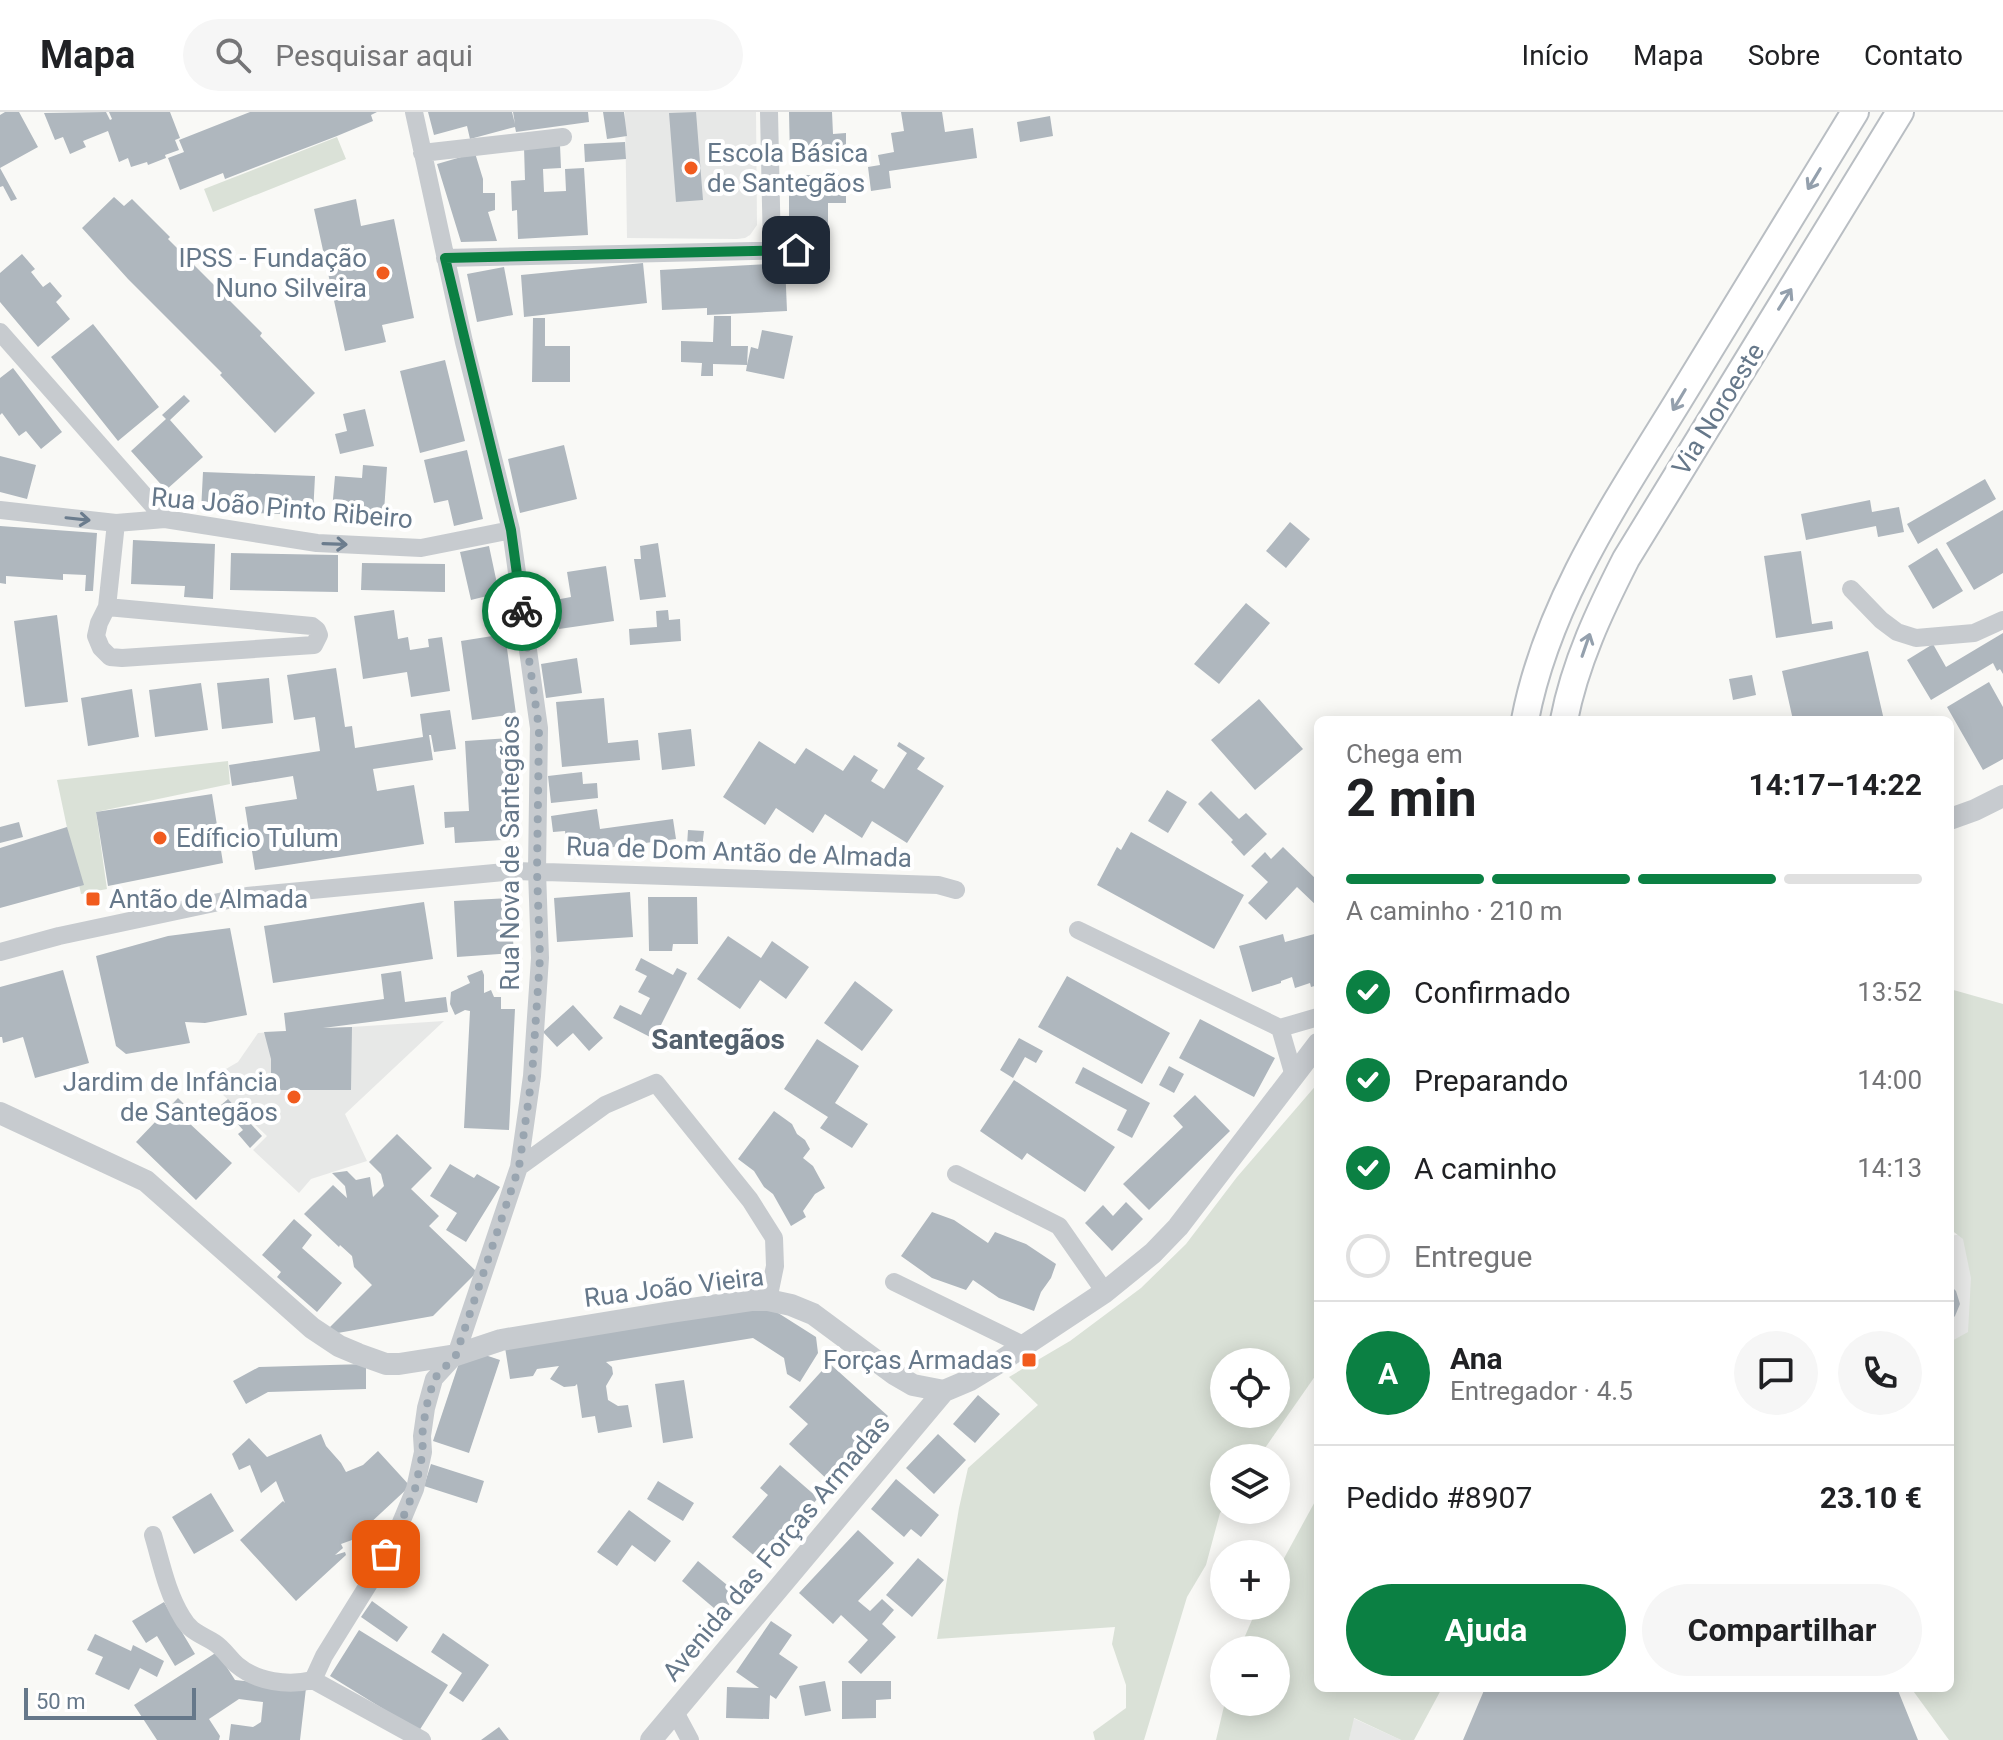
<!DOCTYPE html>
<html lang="pt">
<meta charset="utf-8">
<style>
:root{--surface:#fff;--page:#f6f6f6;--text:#202124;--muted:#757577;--line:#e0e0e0;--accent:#0b8043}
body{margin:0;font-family:Roboto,sans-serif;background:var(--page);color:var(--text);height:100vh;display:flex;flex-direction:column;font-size:30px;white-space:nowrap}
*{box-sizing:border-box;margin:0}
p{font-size:26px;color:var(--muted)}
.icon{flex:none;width:44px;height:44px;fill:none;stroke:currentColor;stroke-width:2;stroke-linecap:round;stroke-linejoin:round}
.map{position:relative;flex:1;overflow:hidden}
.sheet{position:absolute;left:1314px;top:604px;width:640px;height:976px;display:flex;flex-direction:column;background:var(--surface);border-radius:12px;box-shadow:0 4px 20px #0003}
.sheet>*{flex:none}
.controls{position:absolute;left:1210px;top:1236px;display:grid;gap:16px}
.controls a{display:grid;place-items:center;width:80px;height:80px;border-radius:50%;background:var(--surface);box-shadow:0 4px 20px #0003;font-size:40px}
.scale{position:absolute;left:24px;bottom:20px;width:172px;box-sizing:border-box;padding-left:8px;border:4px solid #66788a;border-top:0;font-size:22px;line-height:28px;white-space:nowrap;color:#66788a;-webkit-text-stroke:6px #fff;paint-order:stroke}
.pin{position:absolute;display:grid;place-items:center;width:68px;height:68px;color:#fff;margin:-34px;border-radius:16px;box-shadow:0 4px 12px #0006}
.courier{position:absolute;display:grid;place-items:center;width:80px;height:80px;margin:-40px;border:6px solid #0b8043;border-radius:50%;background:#fff;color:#222;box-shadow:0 2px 10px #0007}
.summary em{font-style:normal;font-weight:700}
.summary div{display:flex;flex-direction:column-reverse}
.summary{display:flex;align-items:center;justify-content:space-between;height:136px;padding:0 32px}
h1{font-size:52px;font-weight:700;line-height:60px}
.bar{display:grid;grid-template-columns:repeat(4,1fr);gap:12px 8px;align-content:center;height:96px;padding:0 32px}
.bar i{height:10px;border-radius:6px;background:var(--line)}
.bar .current{background:var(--accent)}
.bar p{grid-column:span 4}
.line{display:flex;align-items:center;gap:20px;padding:0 32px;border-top:2px solid var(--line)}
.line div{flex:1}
.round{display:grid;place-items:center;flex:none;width:84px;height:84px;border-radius:42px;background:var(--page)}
ol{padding:0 32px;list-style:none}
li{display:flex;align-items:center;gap:24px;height:88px}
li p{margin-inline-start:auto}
li .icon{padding:8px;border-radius:50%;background:var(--accent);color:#fff;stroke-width:4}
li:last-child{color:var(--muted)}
li i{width:44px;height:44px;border:4px solid var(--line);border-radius:50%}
.primary-button{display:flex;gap:16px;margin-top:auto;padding:16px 32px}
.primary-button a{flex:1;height:92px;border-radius:48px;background:var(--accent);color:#fff;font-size:32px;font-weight:700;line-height:92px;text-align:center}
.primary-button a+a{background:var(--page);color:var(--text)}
header{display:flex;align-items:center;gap:48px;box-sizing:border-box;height:112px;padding:0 40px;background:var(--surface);border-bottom:2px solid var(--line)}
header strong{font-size:38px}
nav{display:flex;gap:44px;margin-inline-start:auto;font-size:28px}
.search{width:560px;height:72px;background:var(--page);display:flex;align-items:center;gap:20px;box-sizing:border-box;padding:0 28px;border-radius:44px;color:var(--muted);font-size:30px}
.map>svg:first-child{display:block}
</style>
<header>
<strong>Mapa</strong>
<div class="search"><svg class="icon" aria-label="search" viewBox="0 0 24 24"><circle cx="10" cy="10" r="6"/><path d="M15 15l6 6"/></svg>Pesquisar aqui</div>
<nav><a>Início</a><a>Mapa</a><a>Sobre</a><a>Contato</a></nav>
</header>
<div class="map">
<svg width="2003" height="1628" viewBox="0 0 2003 1628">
<rect width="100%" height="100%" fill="#f9f9f6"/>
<path fill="#e7e8e7" d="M625,0H756L757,113L750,123L745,126L737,127L627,126Z
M444,909L345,1002L367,1049L311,1067L299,1081L253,1038L267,1024L207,968L238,950L258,921Z
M1968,1121L1989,1223L1950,1233V1124Z
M1353,1606L1401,1628H1349Z"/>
<path fill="#dae1d7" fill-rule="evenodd" d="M337,25L346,47L213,100L204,77Z
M228,649L230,672L96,700L107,777L81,782L57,668Z
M1950,877L2003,892V1628H1949L1911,1576H1950V1230L1968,1220L1971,1166L1963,1127L1950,1117Z
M1318,971V1260L1258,1346H1224V1396L1220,1401L1206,1453L1187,1485L1144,1628H1095L1093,1620L1126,1596V1573L1112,1532L1115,1515L937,1527L959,1396L968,1356L1038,1293L1009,1265L1070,1229L1141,1176L1186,1132L1237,1065ZM1276,1250V1302H1224V1250Z
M1318,1384V1576H1442L1414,1628H1401L1354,1606L1349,1628H1216L1225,1590H1276V1538H1239L1258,1494H1276V1461Z"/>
<path fill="#afb7be" d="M5,0H19L38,35L0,56L17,87L11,89L3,74L0,75V3Z
M106,0L110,8L112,7L109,0H170L180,26L175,28L179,38L165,43L166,46L148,53L147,50L131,55L128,46L119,50L108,19L83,29L86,35L70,42L63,25L55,28L44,1Z
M250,0H377L371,3L373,9L337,24L225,67L223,61L180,78L168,46L184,40L179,28Z
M428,0H512L515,12L513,0H588L589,10L516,20L515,15L470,27L467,14L434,23Z
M603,0H624L627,24L607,27Z
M696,0L703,88L676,90L669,1Z
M789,0H832L833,22L846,21V45L790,47Z
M901,0H942L945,20L973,16L977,46L889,59L891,76L871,79L868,55L880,53L878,43L894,40L891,21L904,19Z
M1050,4L1053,24L1020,30L1017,10Z
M625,30L626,47L585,50L584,32Z
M560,33L561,56L543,57L544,80L566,79L565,57L584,56L588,123L518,127L517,98L512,99L511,69L525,68L524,35Z
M475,41L483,67V81H495V98L488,100L497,129L461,130L437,52Z
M789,63H846V91H828V117H789Z
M114,85L124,94L132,87L170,125L168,127L262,221L260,224L315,281L275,321L220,263L222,261L128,167L82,116Z
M356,87L361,114L394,107L414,206L382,213L386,230L345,239L314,97Z
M22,142L35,157L31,160L43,175L50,170L62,184L56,190L70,207L38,235L0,190V161Z
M643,151L647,191L524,205L521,163Z
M785,151L787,199L707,203V196L662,198L660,158Z
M504,155L513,203L477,210L467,162Z
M714,204H731V234H748L747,253L751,235L758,237L762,218L793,224L784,267L746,259L747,253L713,252V264H701L702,251L681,250V229L713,230Z
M533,206H545V234H570V270H532Z
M93,212L159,295L118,329L51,245Z
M445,248L465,329L420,341L400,259Z
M13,256L62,320L41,337L26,319L19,324L2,301L0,303V266Z
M184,283L190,289L170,308L203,345L166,378L131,339L166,307L162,303Z
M365,297L374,334L340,342L335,322L347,319L343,302Z
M564,333L577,387L520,401L508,347Z
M467,338L483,407L454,414L448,388L434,391L424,348Z
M0,344L36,353L27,387L0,380Z
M363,353L387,355L383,415L331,410L335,364L362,366Z
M203,360L315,364L313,403L201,399Z
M1985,367L1996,387L1918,432L1907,412Z
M1870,388L1872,400L1899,395L1904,420L1878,425L1876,414L1806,428L1801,402Z
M2003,398V461L1974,478L1946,431Z
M1290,410L1310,427L1286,456L1266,439Z
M0,414L97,421L93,479H85L86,463L63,462V468L6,464V472L0,471Z
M133,428L215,432L213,487L184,485L185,474L131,472Z
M658,431L666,485L640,488L634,447H641L640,434Z
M489,434L499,481L471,488L460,440Z
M1937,436L1963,479L1933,497L1908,454Z
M1801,439L1812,512L1832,509L1833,517L1776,526L1764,444Z
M231,441L338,443V480L230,478Z
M362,451L445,452V480L361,478Z
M606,454L614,509L559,517L555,488L571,485L567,460Z
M1246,491L1270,511L1219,572L1194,552Z
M394,498L398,527L408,525L410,538L429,535L428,527L442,525L450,579L411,585L407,560L363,567L354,504Z
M668,498L669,508L680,507L681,529L630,533L629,517L657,515L656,499Z
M57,503L68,590L25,595L14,509Z
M2003,521V562L2000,557L1997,559L1993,551L1931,588L1907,548L1933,532L1946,555Z
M505,522L516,602L472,608L461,529Z
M1868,539L1884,608H1793L1782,559Z
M577,546L582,581L546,586L541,552Z
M336,556L345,615L352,614L355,636L423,625L420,602L450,598L456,637L434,640L431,623H429L433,648L373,657L377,679L414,673L424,732L255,758L245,695L297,687L293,664L232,674L229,653L320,639L315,605L294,608L287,563Z
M1752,563L1756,583L1733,588L1729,567Z
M269,566L273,611L222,617L217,571Z
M1989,570L2003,595V647L1983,658L1947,595Z
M201,571L208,618L155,625L149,578Z
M132,577L139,625L88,634L81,586Z
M604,586L608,631L638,628L640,648L562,655L556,590Z
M1259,587L1303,637L1255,678L1211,628Z
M691,617L695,654L662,658L658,621Z
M511,626L517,727L455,731L454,715L445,716L444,700L469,699L465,629Z
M759,629L795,652L806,636L843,659L854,643L878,658L871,669L884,677L907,641L897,634L899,630L925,646L917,657L944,674L907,731L872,709L862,726L825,702L813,721L776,696L765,713L723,685Z
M582,660L583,672L597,671L598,686L551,691L548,664Z
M1167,678L1187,690L1168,721L1148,709Z
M1211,679L1239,707L1246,701L1267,722L1244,744L1231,730L1233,728L1198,692Z
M212,682L223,751L108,774L96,700Z
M597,697L600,717L673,707L676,727L568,741L565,719L553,720L551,704Z
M19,710L23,725L0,731V715Z
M67,715L84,773L0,796V736Z
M688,718L704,719L702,736L687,734Z
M1131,720L1244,783L1214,837L1097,773L1117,735L1121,738Z
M1283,735L1318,769V795L1297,775L1266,808L1248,791L1268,770L1251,754L1265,740L1271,747Z
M630,780L633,825L557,830L554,786Z
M648,785H697L698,832H673L672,839H649Z
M510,786L514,841L457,845L454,789Z
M424,790L433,847L273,871L264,814Z
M230,816L247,903L205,911L185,910L190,931L126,942L116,934L96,844L168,824Z
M1318,821V873L1311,875L1310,871L1295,876L1292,865L1281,869V871L1252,880L1239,834L1283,822L1285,830Z
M728,824L761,846L772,829L809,855L786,887L760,868L740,897L697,867Z
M641,846L673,863L677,856L687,861L654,927L613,906L620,893L641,903L650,886L638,880L647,864L635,858Z
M63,858L89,951L35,966L23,925L3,931L2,925H0V875Z
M482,858L484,863V881L491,878L494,885H501V897H515L509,1018L464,1016L470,899L465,898L455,903L450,892L451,880L470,871L467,864Z
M401,859L405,890L446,885L448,900L323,916L352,915L351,978H271V947L264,920L286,919L284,901L384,887L381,862Z
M1067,864L1170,921L1142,972L1038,915Z
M855,869L893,898L862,939L824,911Z
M573,893L603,926L589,939L573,921L557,935L543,920Z
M1200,907L1275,946L1254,985L1179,946Z
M1019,926L1043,939L1036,951L1025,945L1013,966L1000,958Z
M817,927L859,954L835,991L868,1012L852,1036L820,1016L828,1005L784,977Z
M1169,954L1184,962L1174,981L1159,973Z
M1083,955L1150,991L1132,1026L1117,1018L1127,998L1075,971Z
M1014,968L1115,1035L1085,1080L1027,1041L1022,1048L980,1019Z
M1195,983L1230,1019L1149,1098L1123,1072L1183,1015L1173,1004Z
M178,986L195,1003L188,1010L232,1051L196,1088L136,1030Z
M228,987L262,1024L250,1036L238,1022L243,1018L221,993Z
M774,999L792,1012L797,1022L805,1028L810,1037L803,1046L813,1054L825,1076L815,1082L803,1099L806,1105L791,1114L773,1082L764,1075L754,1059L738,1047Z
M397,1022L432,1056L411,1077L439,1104L429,1114L477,1160L433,1204L321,1224L372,1173L354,1155L352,1144L340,1133L339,1135L304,1102L333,1073L347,1086L345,1074L332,1061L347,1059L356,1068L370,1065L373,1085L384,1074L381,1062L369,1050Z
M450,1052L474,1066L477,1062L500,1075L466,1130L446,1118L457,1101L430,1084Z
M1126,1090L1143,1107L1112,1139L1085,1111L1103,1093L1113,1104Z
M932,1100L954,1108L988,1131L995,1120L1026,1132L1056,1152L1051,1166L1041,1180L1034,1199L999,1186L973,1168L966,1178L932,1166L901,1144Z
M294,1107L312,1123L302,1136L342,1171L317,1200L277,1165L281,1160L262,1143Z
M1950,1173L1956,1179L1960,1192L1955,1204L1950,1209Z
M756,1187L816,1225L818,1241L800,1270L787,1262L784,1246L753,1226L606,1250L612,1255L613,1262L606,1274L608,1288L618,1294L628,1293L632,1315L598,1321L595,1304L582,1306L577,1272L575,1274L564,1275L550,1267L559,1254L537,1257L533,1264L510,1267L504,1229Z
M464,1236L500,1248L469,1341L433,1329Z
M829,1251L888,1304L829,1369L789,1332L808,1312L789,1295Z
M366,1252V1277L268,1280L246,1292L233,1269L259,1255Z
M684,1268L693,1326L663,1331L655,1272Z
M978,1283L1000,1302L975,1331L953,1312Z
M321,1322L326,1334L341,1351L346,1360L363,1353L378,1339L410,1374L352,1428L341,1432L343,1436L335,1443L345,1440L346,1443L296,1489L240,1428L283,1389L285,1391L276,1369L261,1381L250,1353L239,1358L232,1342L249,1326L267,1345Z
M938,1322L966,1348L934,1382L906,1356Z
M431,1352L484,1369L477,1391L424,1374Z
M780,1353L818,1386L763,1451L732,1425L768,1383L760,1376Z
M896,1367L939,1403L921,1425L911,1417L904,1425L871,1397Z
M658,1369L694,1391L683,1409L647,1387Z
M211,1381L234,1419L194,1442L172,1405Z
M629,1398L671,1429L655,1450L632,1433L617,1454L597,1440Z
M858,1418L894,1451L858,1489L870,1499L882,1487L894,1498L882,1512L896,1525L861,1562L848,1550L868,1528L841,1503L833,1512L799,1481Z
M918,1446L944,1468L912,1505L886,1483Z
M698,1449L738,1482L721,1502L682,1469Z
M372,1489L408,1515L397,1530L361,1505Z
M164,1490L195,1542L175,1554L157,1524L146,1531L132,1509Z
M771,1509L792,1523L779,1542L798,1555L776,1587L770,1583L769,1607L726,1606L727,1575L759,1576L736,1560Z
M359,1518L448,1573L419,1619L330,1564Z
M443,1521L489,1553L463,1590L449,1581L462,1561L431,1540Z
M95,1522L131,1539L133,1533L164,1549L157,1565L140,1556L129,1578L95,1562L103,1545L87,1538Z
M217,1540L235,1568L306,1576L300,1628H229L231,1612L253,1615L261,1610L263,1590L239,1587L209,1607L220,1624L219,1628H157L134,1593Z
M825,1569L831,1599L805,1604L799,1574Z
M842,1569H891V1587L876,1588V1606L842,1607Z
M1485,1576H1897L1918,1628H1463Z
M499,1615L509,1628H481Z"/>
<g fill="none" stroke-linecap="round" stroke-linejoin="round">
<g stroke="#b9bec3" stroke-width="30">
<path id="secondary" d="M1525,608C1547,492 1616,390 1677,291C1736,194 1796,97 1855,0
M1564,608C1575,551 1600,498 1626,447L1900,0"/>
</g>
<path stroke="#c7cbcf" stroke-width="18" d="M769,0L772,139
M422,41L563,25
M445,146L796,138
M0,220L165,407
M0,398L116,411L165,407L317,431L421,436L511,418
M1851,477L1881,508L1897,520L1916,526L1974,521L2003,508
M107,495L312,514L317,518L319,523L314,533L122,546L110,545L101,536L96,524L99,511L107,495L116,411
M1078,818L1280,916
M0,840L59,824L247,784L515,759L938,773L956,778
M1294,964L1280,916L1318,905
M519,1055L605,993L656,971L750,1088L774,1126L775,1154L768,1188
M956,1062L1059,1114L1105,1180
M894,1170L1023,1233
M153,1423C161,1450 167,1481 182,1505C191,1521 201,1522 215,1531C224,1537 229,1546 237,1553C257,1570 288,1574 313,1568
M313,1568L324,1544L373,1465L397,1420L415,1377L423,1340L422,1324L426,1296L434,1267L456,1243L519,1055L532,964L540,846L537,759L539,616L511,418L464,230L414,0
M313,1568L422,1628
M675,1600L690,1628"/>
<path stroke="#c7cbcf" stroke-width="22" d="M1950,707L1975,698L2003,684
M0,1001L146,1069L312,1216L339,1234L358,1242L386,1252H399L456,1243L501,1228L671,1200L751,1188H768L791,1193L813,1202L894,1262L913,1273L944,1279L970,1268L998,1251L1105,1180L1153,1141L1178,1115L1318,932
M651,1628L944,1279"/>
<use href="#secondary" stroke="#fff" stroke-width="26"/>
</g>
<defs><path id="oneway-shaft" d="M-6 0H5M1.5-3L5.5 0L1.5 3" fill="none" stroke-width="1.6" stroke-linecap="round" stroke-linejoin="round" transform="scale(2)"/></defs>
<g stroke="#94a0ad">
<use href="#oneway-shaft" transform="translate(1814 67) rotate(121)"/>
<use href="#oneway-shaft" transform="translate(1785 187) rotate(-58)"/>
<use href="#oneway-shaft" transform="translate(1679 288) rotate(121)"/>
<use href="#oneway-shaft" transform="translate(1586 533) rotate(-71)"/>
</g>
<g stroke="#6b7c8d">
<use href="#oneway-shaft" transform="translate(78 407) rotate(6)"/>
<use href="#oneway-shaft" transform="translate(335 432) rotate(2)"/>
</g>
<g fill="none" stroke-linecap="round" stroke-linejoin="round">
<path stroke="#99a5b0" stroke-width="8" stroke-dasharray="0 14.4" d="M386,1442L397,1420L415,1377L423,1340L422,1324L426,1296L434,1267L456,1243L519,1055L532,964L540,846L537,759L539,616L522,499"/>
<path stroke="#0b8043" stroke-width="10" d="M522,499L511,418L445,146L796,138"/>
</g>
<g fill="#f15b1e" stroke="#fff" stroke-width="3">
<circle cx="691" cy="56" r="8"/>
<circle cx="383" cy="161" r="8"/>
<circle cx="160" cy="726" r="8"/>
<rect x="85" y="779" width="16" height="16" rx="4"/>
<circle cx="294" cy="985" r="8"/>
<rect x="1021" y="1240" width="16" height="16" rx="4"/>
</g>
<g text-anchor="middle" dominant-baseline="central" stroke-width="8" stroke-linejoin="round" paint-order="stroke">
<g font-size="26" fill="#66788a" stroke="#fff" text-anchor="start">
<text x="707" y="41">Escola Básica<tspan x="707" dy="30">de Santegãos</tspan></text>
<text x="367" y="146" text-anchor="end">IPSS - Fundação<tspan x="367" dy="30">Nuno Silveira</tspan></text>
<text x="176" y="726">Edíficio Tulum</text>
<text x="109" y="787">Antão de Almada</text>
<text x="278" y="970" text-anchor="end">Jardim de Infância<tspan x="278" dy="30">de Santegãos</tspan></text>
<text x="1013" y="1248" text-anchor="end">Forças Armadas</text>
</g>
<g font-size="26" fill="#66788a" stroke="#fff">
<text transform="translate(1718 297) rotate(-58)">Via Noroeste</text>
<text transform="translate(282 396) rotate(5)">Rua João Pinto Ribeiro</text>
<text transform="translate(739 740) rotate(2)">Rua de Dom Antão de Almada</text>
<text transform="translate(510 741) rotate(-90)">Rua Nova de Santegãos</text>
<text transform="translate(674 1175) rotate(-7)">Rua João Vieira</text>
<text transform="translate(776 1436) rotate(-50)">Avenida das Forças Armadas</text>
</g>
<g font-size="28" font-weight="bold" fill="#54616e" stroke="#fff">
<text x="718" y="927">Santegãos</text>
</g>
</g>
</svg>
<div class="controls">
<a><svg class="icon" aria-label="locate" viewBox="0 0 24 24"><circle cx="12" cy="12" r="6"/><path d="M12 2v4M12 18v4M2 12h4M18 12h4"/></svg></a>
<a><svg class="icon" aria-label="layers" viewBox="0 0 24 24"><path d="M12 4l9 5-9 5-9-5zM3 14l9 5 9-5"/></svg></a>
<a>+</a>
<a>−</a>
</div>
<div class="scale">50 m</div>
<div class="pin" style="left:386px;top:1442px;background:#ea580c"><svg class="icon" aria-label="bag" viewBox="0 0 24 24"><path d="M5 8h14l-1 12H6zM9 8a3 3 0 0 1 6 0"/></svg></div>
<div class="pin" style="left:796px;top:138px;background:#1f2937"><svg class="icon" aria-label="home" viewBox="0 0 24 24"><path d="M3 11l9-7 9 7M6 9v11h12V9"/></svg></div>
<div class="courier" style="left:522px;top:499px"><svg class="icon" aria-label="bike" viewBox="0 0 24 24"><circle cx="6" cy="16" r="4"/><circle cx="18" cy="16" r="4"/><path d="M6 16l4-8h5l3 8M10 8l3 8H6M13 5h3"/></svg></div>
<section class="sheet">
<div class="summary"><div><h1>2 min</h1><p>Chega em</p></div><em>14:17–14:22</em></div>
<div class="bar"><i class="current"></i><i class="current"></i><i class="current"></i><i></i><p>A caminho · 210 m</p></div>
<ol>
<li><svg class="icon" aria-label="check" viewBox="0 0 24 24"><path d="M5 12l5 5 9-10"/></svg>Confirmado<p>13:52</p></li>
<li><svg class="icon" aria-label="check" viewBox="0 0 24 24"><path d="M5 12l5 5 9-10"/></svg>Preparando<p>14:00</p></li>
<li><svg class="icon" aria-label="check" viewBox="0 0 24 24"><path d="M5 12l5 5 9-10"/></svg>A caminho<p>14:13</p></li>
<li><i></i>Entregue</li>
</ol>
<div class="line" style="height:144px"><b class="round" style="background:var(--accent);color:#fff">A</b><div><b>Ana</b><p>Entregador · 4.5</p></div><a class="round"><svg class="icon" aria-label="chat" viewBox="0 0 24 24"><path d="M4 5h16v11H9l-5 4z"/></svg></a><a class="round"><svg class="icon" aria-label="phone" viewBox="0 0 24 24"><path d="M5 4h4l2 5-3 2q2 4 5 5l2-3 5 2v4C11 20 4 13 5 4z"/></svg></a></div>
<div class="line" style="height:104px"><div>Pedido #8907</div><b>23.10 €</b></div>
<div class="primary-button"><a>Ajuda</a><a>Compartilhar</a></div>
</section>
</div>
